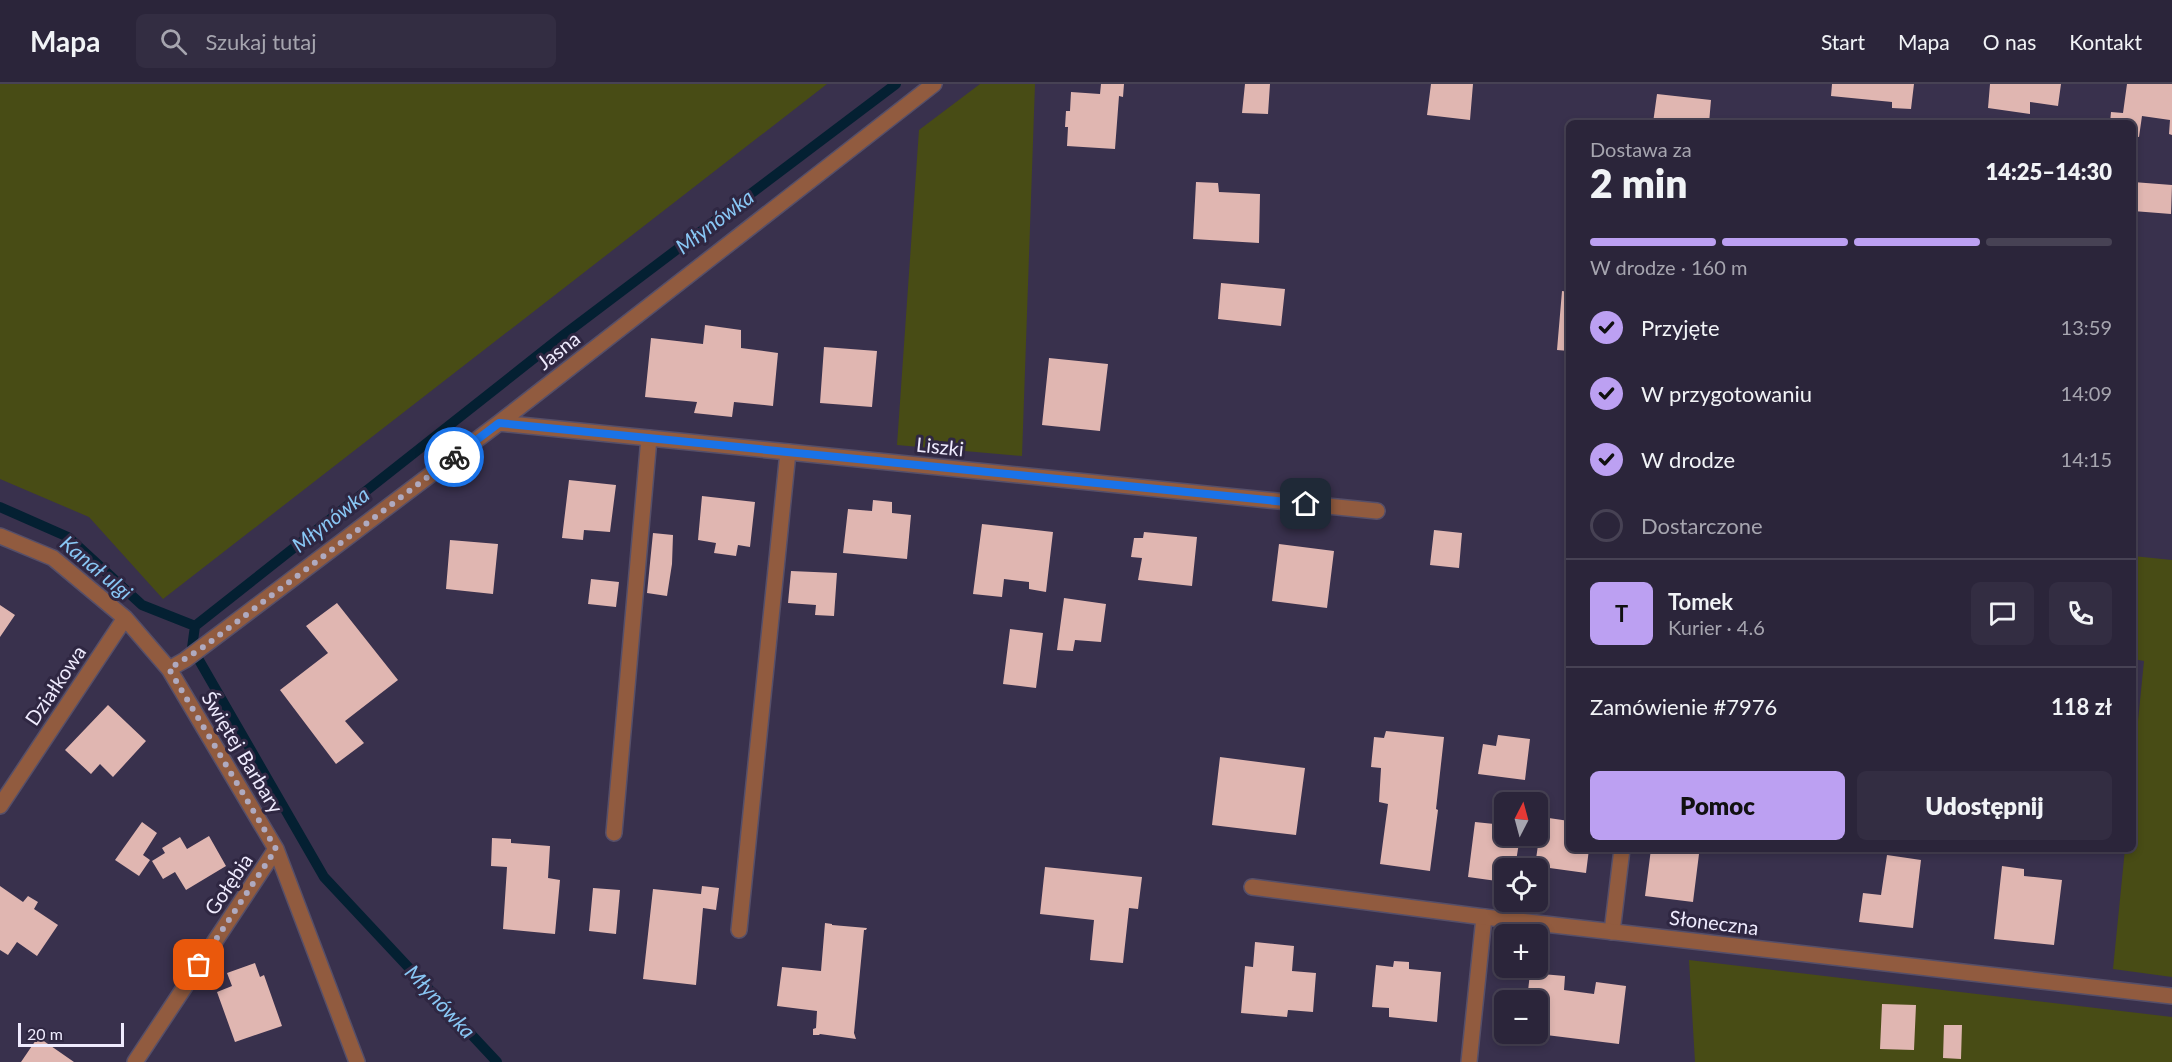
<!DOCTYPE html>
<html lang="pl">
<meta charset="utf-8">
<style>
:root{--surface:#2b253a;--page:#332d42;--text:#f1f3f6;--muted:#a6a5af;--line:#474254;--accent:#bca0f2}
body{margin:0;font-family:Lato,sans-serif;background:var(--page);color:var(--text);height:100vh;display:flex;flex-direction:column;font-size:22px;white-space:nowrap}
*{box-sizing:border-box;margin:0}
p{font-size:20px;color:var(--muted)}
.icon{flex:none;width:33px;height:33px;fill:none;stroke:currentColor;stroke-width:2;stroke-linecap:round;stroke-linejoin:round}
.map{position:relative;flex:1;overflow:hidden}
.details{position:absolute;left:1566px;top:36px;width:570px;height:732px;display:flex;flex-direction:column;background:var(--surface);border-radius:9px;box-shadow:0 3px 9px #0003,0 0 0 2px var(--line)}
.details>*{flex:none}
.needle{width:39px;rotate:6deg}
.fabs{position:absolute;left:1494px;top:708px;display:grid;gap:12px}
.fabs a{display:grid;place-items:center;width:54px;height:54px;border-radius:9px;background:var(--surface);box-shadow:0 3px 9px #0003,0 0 0 2px var(--line);font-size:30px}
.scale{position:absolute;left:18px;bottom:15px;width:106px;box-sizing:border-box;padding-left:6px;border:3px solid #efebfe;border-top:0;font-size:16px;line-height:21px;white-space:nowrap;color:#efebfe;-webkit-text-stroke:4px #2f2742;paint-order:stroke}
.pin{position:absolute;display:grid;place-items:center;width:51px;height:51px;color:#fff;margin:-26px;border-radius:12px;box-shadow:0 3px 9px #0006}
.courier{position:absolute;display:grid;place-items:center;width:60px;height:60px;margin:-30px;border:4px solid #1a73e8;border-radius:50%;background:#fff;color:#222;box-shadow:0 2px 8px #0007}
.summary em{font-style:normal;font-weight:800}
.summary div{display:flex;flex-direction:column-reverse}
.summary{display:flex;align-items:center;justify-content:space-between;height:102px;padding:0 24px}
h1{font-size:39px;font-weight:800;line-height:45px}
.bar{display:grid;grid-template-columns:repeat(4,1fr);gap:9px 6px;align-content:center;height:72px;padding:0 24px}
.bar i{height:8px;border-radius:4px;background:var(--line)}
.bar .selected{background:var(--accent)}
.bar p{grid-column:span 4}
.line{display:flex;align-items:center;gap:15px;padding:0 24px;border-top:2px solid var(--line)}
.line div{flex:1}
.round{display:grid;place-items:center;flex:none;width:63px;height:63px;border-radius:9px;background:var(--page)}
ol{padding:0 24px;list-style:none}
li{display:flex;align-items:center;gap:18px;height:66px}
li p{margin-inline-start:auto}
li .icon{padding:6px;border-radius:50%;background:var(--accent);color:#111;stroke-width:4}
li:last-child{color:var(--muted)}
li i{width:33px;height:33px;border:3px solid var(--line);border-radius:50%}
.action{display:flex;gap:12px;margin-top:auto;padding:12px 24px}
.action a{flex:1;height:69px;border-radius:9px;background:var(--accent);color:#111;font-size:24px;font-weight:800;line-height:69px;text-align:center}
.action a+a{background:var(--page);color:var(--text)}
header{display:flex;align-items:center;gap:36px;box-sizing:border-box;height:84px;padding:0 30px;background:var(--surface);border-bottom:2px solid var(--line)}
header strong{font-size:28px}
nav{display:flex;gap:33px;margin-inline-start:auto;font-size:21px}
.search{width:420px;height:54px;background:var(--page);display:flex;align-items:center;gap:15px;box-sizing:border-box;padding:0 21px;border-radius:9px;color:var(--muted);font-size:22px}
.map>svg:first-child{display:block}
</style>
<header>
<strong>Mapa</strong>
<div class="search"><svg class="icon" aria-label="search" viewBox="0 0 24 24"><circle cx="10" cy="10" r="6"/><path d="M15 15l6 6"/></svg>Szukaj tutaj</div>
<nav><a>Start</a><a>Mapa</a><a>O nas</a><a>Kontakt</a></nav>
</header>
<div class="map">
<svg width="2172" height="978" viewBox="0 0 2172 978">
<rect width="100%" height="100%" fill="#39314d"/>
<path fill="#484c15" d="M0,0H827L163,515L89,433L0,395Z
M980,0H1035L1022,372L897,361L919,46Z
M2133,472L2172,476V893L2113,885L2125,765H2133V687L2144,577L2133,575Z
M1689,876L2172,933V978H1695Z"/>
<g fill="none" stroke-linecap="round" stroke-linejoin="round">
<path stroke="#042032" stroke-width="10" d="M0,423L68,453L142,521L195,542
M497,978L324,793L192,564L195,542L561,253L896,0"/>
</g>
<path fill="#e0b6b1" d="M1101,0H1124L1123,13L1119,12L1115,65L1067,62L1068,43H1065L1066,27H1070L1071,8L1100,10Z
M1245,0H1270L1268,30L1242,29Z
M1431,0H1473L1470,36L1427,31Z
M1832,0H1914L1911,25L1892,24V18L1831,12Z
M1990,0H2061L2058,22L2030,18V30L1988,24Z
M2127,0H2172V51L2169,50L2170,36L2142,32L2139,53L2133,52V39H2110L2111,28L2123,29Z
M1657,10L1711,16L1709,39H1653Z
M1196,98L1218,99L1219,108L1260,110L1259,159L1193,155Z
M2133,98L2172,101L2171,130L2133,127Z
M1221,199L1285,205L1281,242L1218,235Z
M1562,207L1569,208V267L1557,266Z
M705,241L741,246V264L778,269L773,322L734,318L732,333L694,329L697,318L645,313L651,254L703,260Z
M824,263L877,267L872,323L820,319Z
M1049,274L1108,280L1100,347L1042,341Z
M569,396L616,401L610,448L584,446L583,456L562,454Z
M702,412L755,418L750,463L738,461L736,472L714,469L716,459L698,456Z
M873,416L892,418V429L911,431L907,475L843,469L848,425L872,427Z
M982,440L1053,448L1046,508L1029,505V498L1004,495L1002,513L973,510Z
M1434,446L1462,449L1459,484L1430,481Z
M1144,448L1197,453L1192,502L1138,496L1142,474L1131,473L1134,454H1143Z
M653,449L673,451L672,480L667,512L647,509Z
M450,456L498,460L493,510L446,505Z
M1279,460L1334,467L1327,524L1272,517Z
M791,487L837,489L834,532L815,531L816,521L788,519Z
M591,495L619,498L616,523L588,520Z
M1064,514L1106,520L1101,558L1075,556L1073,567L1057,566Z
M337,519L398,596L345,637L364,659L336,680L280,606L328,569L306,542Z
M0,521L15,531L0,553Z
M1010,545L1043,549L1036,604L1003,600Z
M108,621L146,657L113,693L100,680L91,690L65,666Z
M1386,647L1444,653L1436,725L1438,726L1430,787L1380,780L1388,720L1379,718L1381,684L1371,683L1374,653L1384,654Z
M1498,651L1530,655L1525,696L1478,690L1483,660L1496,662Z
M1220,673L1305,684L1296,751L1212,741Z
M1542,733L1569,737V765H1589L1586,789L1535,782Z
M142,738L157,749L143,771L150,776L139,792L115,776Z
M1475,738L1504,741V752H1520L1515,784H1504V798L1468,793Z
M209,752L226,782L186,806L175,788L163,795L152,777L165,769L162,764L180,753L187,765Z
M492,754L511,755V759L550,762L548,794L560,796L555,850L503,845L507,783L491,782Z
M1651,765H1676L1675,767L1699,770L1693,818L1645,812Z
M1887,771L1921,776L1913,844L1859,838L1863,809L1881,811Z
M2002,782L2024,785V792L2062,796L2054,861L1994,855Z
M1045,783L1142,793L1138,825L1129,824L1123,879L1090,876L1094,836L1040,830Z
M0,802L23,818L28,812L38,818L34,825L58,841L37,872L17,858L8,871L0,866Z
M702,802L719,804L716,826L703,824L696,901L643,895L653,805L701,810Z
M593,804L620,806L616,850L589,847Z
M825,839L832,840V841L867,844L866,846H864L854,949L856,955L820,950L819,951H813V945L816,944L817,927L777,922L782,883L821,887Z
M1255,858L1294,862L1292,887L1316,889L1313,928L1288,926L1287,933L1241,929L1245,882L1253,883Z
M1394,877L1409,878V885L1441,888L1437,938L1389,933V924L1372,923L1376,881L1393,883Z
M255,879L260,893L264,891L282,942L235,958L217,908L232,902L227,889Z
M1530,889L1565,892L1564,906L1594,910L1596,898L1626,902L1619,960L1538,950V916H1527Z
M1882,920L1916,921L1914,966L1880,965Z
M1944,941H1962L1961,975L1943,974Z
M38,953L74,978H21Z"/>
<g fill="none" stroke-linecap="round" stroke-linejoin="round">
<g stroke="#564f69" stroke-width="18">
<path id="lane" d="M614,749L649,354
M739,846L788,368
M1612,848L1622,765
M1469,978L1484,833"/>
</g>
<g stroke="#564f69" stroke-width="18">
<path id="street" d="M499,339L1377,427
M0,452L53,474L125,534L169,585L276,765L357,978
M169,585L185,576L499,339L934,0
M0,722L125,534
M1252,803L1484,833L2172,912
M135,978L276,765"/>
</g>
<use href="#lane" stroke="#915b3f" stroke-width="15"/>
<use href="#street" stroke="#915b3f" stroke-width="15"/>
</g>
<g fill="none" stroke-linecap="round" stroke-linejoin="round">
<path stroke="#afaac0" stroke-width="6" stroke-dasharray="0 10.8" d="M199,881L276,765L169,585L205,562L454,373"/>
<path stroke="#1a73e8" stroke-width="8" d="M454,373L499,339L1306,420"/>
</g>
<g text-anchor="middle" dominant-baseline="central" stroke-width="6" stroke-linejoin="round" paint-order="stroke">
<g font-size="20" fill="#efebfe" stroke="#2f2742">
<text transform="translate(558 266) rotate(-38)">Jasna</text>
<text transform="translate(940 362) rotate(6)">Liszki</text>
<text transform="translate(55 601) rotate(-56)">Działkowa</text>
<text transform="translate(243 668) rotate(59)">Świętej Barbary</text>
<text transform="translate(228 800) rotate(-56)">Gołębia</text>
<text transform="translate(1714 838) rotate(7)">Słoneczna</text>
</g>
<g font-size="21" font-style="italic" fill="#89c7f5" stroke="#2f2742">
<text transform="translate(714 137) rotate(-37)">Młynówka</text>
<text transform="translate(330 435) rotate(-38)">Młynówka</text>
<text transform="translate(97 483) rotate(40)">Kanał ulgi</text>
<text transform="translate(441 917) rotate(47)">Młynówka</text>
</g>
</g>
</svg>
<div class="fabs">
<a><svg class="needle" viewBox="-14 -14 28 28"><path d="M0-13l5 13h-10z" fill="#e53935"/><path d="M0 13l5-13h-10z" fill="#a6a5af"/></svg></a>
<a><svg class="icon" aria-label="locate" viewBox="0 0 24 24"><circle cx="12" cy="12" r="6"/><path d="M12 2v4M12 18v4M2 12h4M18 12h4"/></svg></a>
<a>+</a>
<a>−</a>
</div>
<div class="scale">20 m</div>
<div class="pin" style="left:199px;top:881px;background:#ea580c"><svg class="icon" aria-label="bag" viewBox="0 0 24 24"><path d="M5 8h14l-1 12H6zM9 8a3 3 0 0 1 6 0"/></svg></div>
<div class="pin" style="left:1306px;top:420px;background:#1f2937"><svg class="icon" aria-label="home" viewBox="0 0 24 24"><path d="M3 11l9-7 9 7M6 9v11h12V9"/></svg></div>
<div class="courier" style="left:454px;top:373px"><svg class="icon" aria-label="bike" viewBox="0 0 24 24"><circle cx="6" cy="16" r="4"/><circle cx="18" cy="16" r="4"/><path d="M6 16l4-8h5l3 8M10 8l3 8H6M13 5h3"/></svg></div>
<section class="details">
<div class="summary"><div><h1>2 min</h1><p>Dostawa za</p></div><em>14:25–14:30</em></div>
<div class="bar"><i class="selected"></i><i class="selected"></i><i class="selected"></i><i></i><p>W drodze · 160 m</p></div>
<ol>
<li><svg class="icon" aria-label="check" viewBox="0 0 24 24"><path d="M5 12l5 5 9-10"/></svg>Przyjęte<p>13:59</p></li>
<li><svg class="icon" aria-label="check" viewBox="0 0 24 24"><path d="M5 12l5 5 9-10"/></svg>W przygotowaniu<p>14:09</p></li>
<li><svg class="icon" aria-label="check" viewBox="0 0 24 24"><path d="M5 12l5 5 9-10"/></svg>W drodze<p>14:15</p></li>
<li><i></i>Dostarczone</li>
</ol>
<div class="line" style="height:108px"><b class="round" style="background:var(--accent);color:#111">T</b><div><b>Tomek</b><p>Kurier · 4.6</p></div><a class="round"><svg class="icon" aria-label="chat" viewBox="0 0 24 24"><path d="M4 5h16v11H9l-5 4z"/></svg></a><a class="round"><svg class="icon" aria-label="phone" viewBox="0 0 24 24"><path d="M5 4h4l2 5-3 2q2 4 5 5l2-3 5 2v4C11 20 4 13 5 4z"/></svg></a></div>
<div class="line" style="height:78px"><div>Zamówienie #7976</div><b>118 zł</b></div>
<div class="action"><a>Pomoc</a><a>Udostępnij</a></div>
</section>
</div>
